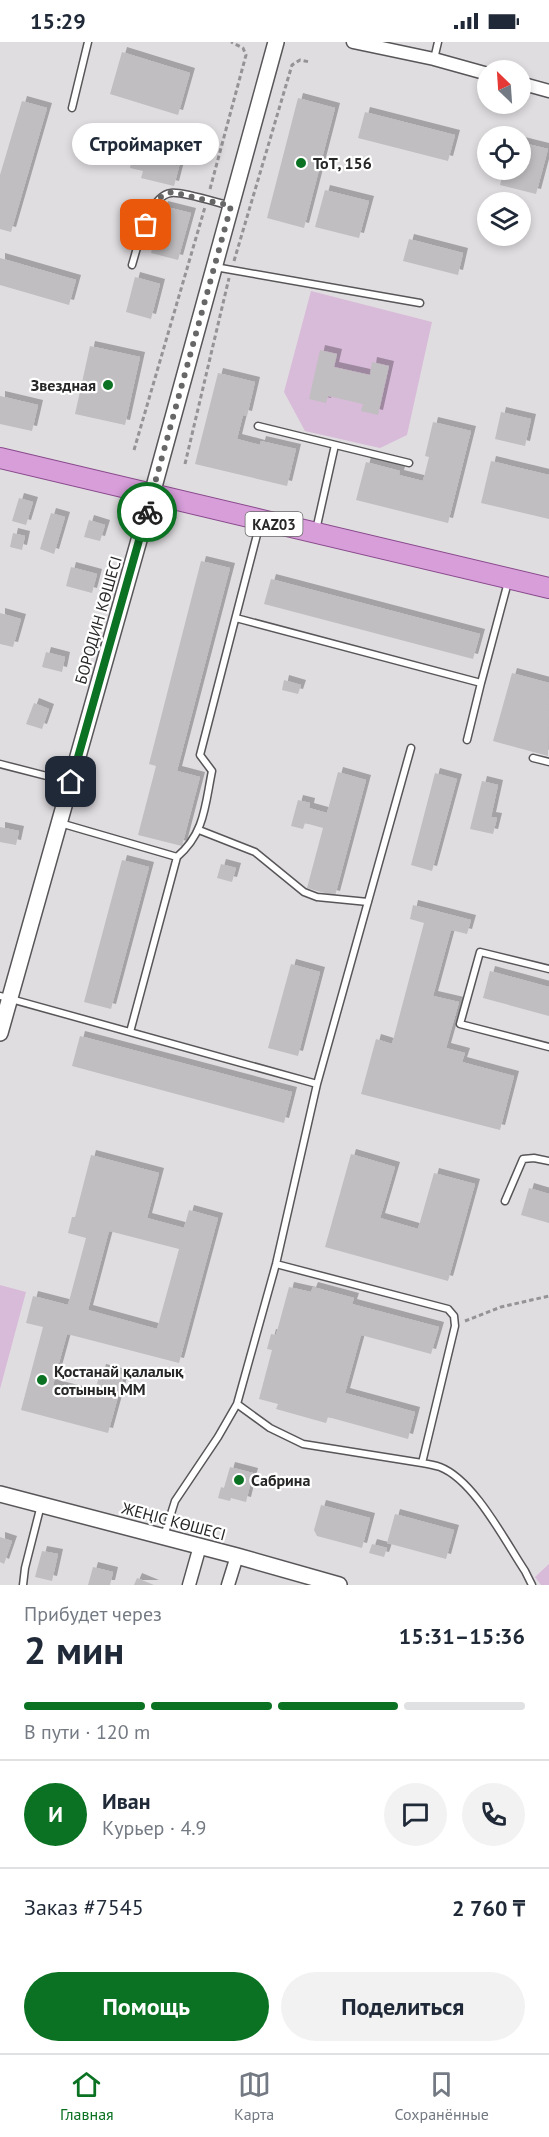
<!DOCTYPE html>
<html lang="ru">
<meta charset="utf-8">
<style>
:root{--surface:#fff;--page:#f2f2f3;--text:#1f2937;--muted:#747a83;--line:#e0e1e3;--accent:#0b7223}
body{margin:0;font-family:"PT Sans",sans-serif;background:var(--page);color:var(--text);height:100vh;display:flex;flex-direction:column;font-size:22px;white-space:nowrap}
*{box-sizing:border-box;margin:0}
p{font-size:20px;color:var(--muted)}
.icon{flex:none;width:33px;height:33px;fill:none;stroke:currentColor;stroke-width:2;stroke-linecap:round;stroke-linejoin:round}
.map{position:relative;height:1543px;overflow:hidden}
.panel{display:flex;flex-direction:column;background:var(--surface);flex:1}
.panel>*{flex:none}
.needle{width:39px;rotate:335deg}
.fabs{position:absolute;left:477px;top:18px;display:grid;gap:12px}
.fabs a{display:grid;place-items:center;width:54px;height:54px;border-radius:50%;background:var(--surface);box-shadow:0 3px 9px #0003;font-size:30px}
.pin{position:absolute;display:grid;place-items:center;width:51px;height:51px;color:#fff;margin:-26px;border-radius:12px;box-shadow:0 3px 9px #0006}
.courier{position:absolute;display:grid;place-items:center;width:60px;height:60px;margin:-30px;border:4px solid #0b7223;border-radius:50%;background:#fff;color:#222;box-shadow:0 2px 8px #0007}
.bubble{position:absolute;height:42px;border-radius:21px;background:var(--surface);box-shadow:0 3px 9px #0003;font-size:20px;font-weight:800;line-height:42px;text-align:center}
.overview em{font-style:normal;font-weight:800}
.overview div{display:flex;flex-direction:column-reverse}
.overview{display:flex;align-items:center;justify-content:space-between;height:102px;padding:0 24px}
h1{font-size:39px;font-weight:800;line-height:45px}
.bar{display:grid;grid-template-columns:repeat(4,1fr);gap:9px 6px;align-content:center;height:72px;padding:0 24px}
.bar i{height:8px;border-radius:4px;background:var(--line)}
.bar .selected{background:var(--accent)}
.bar p{grid-column:span 4}
.line{display:flex;align-items:center;gap:15px;padding:0 24px;border-top:2px solid var(--line)}
.line div{flex:1}
.round{display:grid;place-items:center;flex:none;width:63px;height:63px;border-radius:32px;background:var(--page)}
.button{display:flex;gap:12px;margin-top:auto;padding:12px 24px}
.button a{flex:1;height:69px;border-radius:36px;background:var(--accent);color:#fff;font-size:24px;font-weight:800;line-height:69px;text-align:center}
.button a+a{background:var(--page);color:var(--text)}
.status{display:flex;justify-content:space-between;align-items:center;height:42px;padding:0 30px;background:var(--surface);direction:ltr}
.status svg{height:16px;fill:currentColor}
.tabs{display:flex;justify-content:space-around;align-items:center;height:84px;border-top:2px solid var(--line);background:var(--surface);font-size:16px;color:var(--muted)}
.tabs a{display:grid;justify-items:center;gap:3px}
.tabs .selected{color:var(--accent)}
.map>svg:first-child{display:block}
</style>
<div class="status"><b>15:29</b><svg viewBox="0 0 49 12"><path d="M0 12V9h3v3zM5 12V6h3v6zM10 12V3h3v9zM15 12V0h3v12zM26 1h20v11H26zM47 4h2v5h-2z"/></svg></div>
<div class="map">
<svg width="549" height="1543" viewBox="0 0 549 1543">
<defs>
<filter id="shadow"><feDropShadow dx="5" dy="-5" stdDeviation="0" flood-color="#0004"/></filter>
</defs>
<rect width="100%" height="100%" fill="#e0dde0"/>
<path fill="#d8bad9" d="M311,249L432,280L407,393L380,406L305,389L284,350Z
M0,1243L26,1250L0,1347Z
M549,1522V1543H541L535,1535Z"/>
<path fill="#c0bec0" fill-rule="evenodd" filter="url(#shadow)" d="M122,10L190,31L178,73L110,52Z
M298,56L335,66L304,186L267,176Z
M22,59L47,66L11,190L0,187V133Z
M365,70L455,93L448,119L358,96Z
M520,100L548,107L536,152L500,143L504,128H520Z
M134,106L181,117L174,144L141,136L143,129L130,126Z
M325,148L369,159L359,196L315,185Z
M163,164L191,171L178,218L151,211Z
M409,197L463,211L458,233L403,219Z
M0,216L76,238L69,263L0,243Z
M135,235L160,242L151,277L126,270Z
M90,304L140,315L125,383L75,372Z
M320,308L337,312L334,325L370,333L372,320L389,324L378,373L361,369L363,362L328,354L326,361L309,357Z
M218,331L255,340L247,374L243,373L237,397L260,403L261,399L296,407L287,444L195,422Z
M0,354L38,363L32,389L0,382Z
M501,370L531,377L525,404L495,397Z
M433,380L471,389L448,481L356,458L366,420L400,429L399,433L423,439L429,415L425,414Z
M491,419L549,433V477L481,461Z
M19,456L33,460L26,483L12,479Z
M51,471L65,475L54,512L40,507Z
M89,478L105,483L100,499L84,495Z
M13,491L25,494L22,508L10,505Z
M201,519L230,526L177,729L200,735L182,804L138,793L156,724L149,722Z
M71,525L97,532L92,551L66,544Z
M271,537L480,592L473,617L264,562Z
M0,571L21,577L13,605L0,602Z
M46,610L65,615L62,630L42,625Z
M512,631L549,641L548,714L493,699Z
M284,638L301,643L298,652L282,648Z
M34,661L49,667L42,687L26,682Z
M338,730L366,738L335,854L307,846L323,786L305,781L303,787L291,784L298,758L310,761L309,766L327,771Z
M435,731L457,737L432,829L411,823Z
M482,739L498,743L491,775L497,776L493,792L470,787Z
M0,785L19,789L16,803L0,800Z
M122,818L149,825L111,967L84,960Z
M221,822L236,826L232,840L217,836Z
M413,863L471,878L467,892L451,888L433,954L459,960L446,1006L465,1011L462,1020L514,1034L500,1088L361,1052L376,997L392,1002L424,881L410,877Z
M291,922L320,930L298,1014L268,1006Z
M490,929L549,945V974L483,956Z
M80,994L292,1050L284,1081L72,1024Z
M351,1112L395,1125L380,1176L418,1187L434,1131L475,1142L448,1239L325,1205Z
M91,1113L159,1131L147,1176L184,1186L189,1168L218,1176L179,1321L67,1292L53,1343L94,1353L101,1327L124,1333L108,1391L21,1368L43,1285L26,1281L33,1254L68,1263L86,1196L68,1191L72,1175H75ZM109,1189L179,1207L157,1287L88,1268Z
M529,1146L549,1152V1181L521,1173Z
M289,1245L311,1250L313,1245L354,1256L352,1262L439,1285L431,1312L361,1293L345,1351L415,1370L408,1397L328,1375L326,1381L276,1367L278,1362L259,1357L272,1308L267,1307L271,1292L276,1293Z
M230,1425L253,1431L246,1460L231,1456L230,1459L218,1456L221,1445L224,1446Z
M321,1463L370,1476L362,1506L317,1494L314,1488Z
M395,1472L454,1488L446,1517L387,1501Z
M0,1495L12,1499L4,1522L0,1520Z
M372,1502L387,1506L384,1515L369,1511Z
M42,1509L58,1512L52,1539L35,1535Z
M93,1525L113,1530L110,1543H88Z
M137,1536L154,1543H134Z"/>
<g fill="none" stroke-linecap="round" stroke-linejoin="round">
<g stroke="#585658" stroke-width="9">
<path id="service" d="M434,17L438,0
M72,66L88,0
M132,223C138,204 148,154 171,151C181,149 218,161 231,164
M215,225L420,261
M258,384L409,421
M316,488L335,403
M236,576L481,641L508,540
M467,698L481,641
M533,716L549,720
M0,722L70,740
M60,781L177,815
M199,788L255,810L304,850L317,855L368,860
M549,927L480,910L460,982L549,1005
M0,954L317,1042
M130,990L177,815C205,791 205,763 212,729L200,713L260,481
M505,1159L523,1117L534,1116L549,1119
M276,1222L448,1267L454,1274L455,1284L422,1421
M237,1362L270,1386L303,1402L422,1421C428,1422 434,1423 440,1425C474,1438 505,1499 525,1529L532,1543
M164,1494L175,1459L218,1395L237,1362L276,1222L317,1042L411,706
M23,1543L25,1526L41,1463"/>
</g>
<g stroke="#585658" stroke-width="15">
<path id="minor" d="M353,0L434,17L488,32
M520,41L549,49
M189,1543L200,1504
M228,1543L237,1514"/>
</g>
<g stroke="#585658" stroke-width="18">
<path id="tertiary" d="M0,991L152,452L276,0
M0,1452L237,1514L339,1543"/>
</g>
<g stroke="#894a8c" stroke-width="22">
<path id="primary" d="M0,416L549,546"/>
</g>
<path stroke="#959395" stroke-width="3" stroke-dasharray="4.5 3" stroke-linecap="butt" d="M210,147L246,13L243,6L231,0
M234,219L292,23L300,18L310,20
M134,408L205,165
M185,422L229,236
M465,1279L501,1265L549,1254"/>
<use href="#service" stroke="#fff" stroke-width="6"/>
<use href="#minor" stroke="#fff" stroke-width="12"/>
<use href="#tertiary" stroke="#fff" stroke-width="15"/>
<use href="#primary" stroke="#d79eda" stroke-width="20"/>
</g>
<g fill="none" stroke-linecap="round" stroke-linejoin="round">
<path stroke="#686768" stroke-width="6" stroke-dasharray="0 10.8" d="M146,183L153,163L162,154L172,150L231,164L147,470"/>
<path stroke="#0b7223" stroke-width="8" d="M71,740L147,470"/>
</g>
<g fill="#0b7223" stroke="#fff" stroke-width="2">
<circle cx="301" cy="121" r="6"/>
<circle cx="108" cy="343" r="6"/>
<circle cx="42" cy="1338" r="6"/>
<circle cx="239" cy="1438" r="6"/>
</g>
<g text-anchor="middle" dominant-baseline="central" stroke-width="4.5" stroke-linejoin="round" paint-order="stroke">
<rect fill="#fff" stroke="#686868" stroke-width="1.5" x="245.5" y="470" width="57" height="24" rx="4.5"/>
<g font-size="15" font-weight="bold" fill="#282728">
<text x="274" y="482">KАZ03</text>
</g>
<g font-size="16" font-weight="bold" fill="#282728" stroke="#fff" text-anchor="start">
<text x="313" y="121">ТоТ, 156</text>
<text x="96" y="343" text-anchor="end">Звездная</text>
<text x="54" y="1329">Қостанай қалалық<tspan x="54" dy="18">сотының ММ</tspan></text>
<text x="251" y="1438">Сабрина</text>
</g>
<g font-size="16" fill="#282728" stroke="#fff">
<text transform="translate(98 578) rotate(-74)">БОРОДИН КӨШЕСІ</text>
<text transform="translate(174 1479) rotate(15)">ЖЕҢІС КӨШЕСІ</text>
</g>
</g>
</svg>
<div class="fabs">
<a><svg class="needle" viewBox="-14 -14 28 28"><path d="M0-13l5 13h-10z" fill="#e53935"/><path d="M0 13l5-13h-10z" fill="#747a83"/></svg></a>
<a><svg class="icon" aria-label="locate" viewBox="0 0 24 24"><circle cx="12" cy="12" r="6"/><path d="M12 2v4M12 18v4M2 12h4M18 12h4"/></svg></a>
<a><svg class="icon" aria-label="layers" viewBox="0 0 24 24"><path d="M12 4l9 5-9 5-9-5zM3 14l9 5 9-5"/></svg></a>
</div>
<div class="pin" style="left:146px;top:183px;background:#ea580c"><svg class="icon" aria-label="bag" viewBox="0 0 24 24"><path d="M5 8h14l-1 12H6zM9 8a3 3 0 0 1 6 0"/></svg></div>
<div class="pin" style="left:71px;top:740px;background:#1f2937"><svg class="icon" aria-label="home" viewBox="0 0 24 24"><path d="M3 11l9-7 9 7M6 9v11h12V9"/></svg></div>
<div class="courier" style="left:147px;top:470px"><svg class="icon" aria-label="bike" viewBox="0 0 24 24"><circle cx="6" cy="16" r="4"/><circle cx="18" cy="16" r="4"/><path d="M6 16l4-8h5l3 8M10 8l3 8H6M13 5h3"/></svg></div>
<div class="bubble" style="left:72px;top:81px;width:147px">Строймаркет</div>
</div>
<section class="panel">
<div class="overview"><div><h1>2 мин</h1><p>Прибудет через</p></div><em>15:31–15:36</em></div>
<div class="bar"><i class="selected"></i><i class="selected"></i><i class="selected"></i><i></i><p>В пути · 120 m</p></div>
<div class="line" style="height:108px"><b class="round" style="background:var(--accent);color:#fff">И</b><div><b>Иван</b><p>Курьер · 4.9</p></div><a class="round"><svg class="icon" aria-label="chat" viewBox="0 0 24 24"><path d="M4 5h16v11H9l-5 4z"/></svg></a><a class="round"><svg class="icon" aria-label="phone" viewBox="0 0 24 24"><path d="M5 4h4l2 5-3 2q2 4 5 5l2-3 5 2v4C11 20 4 13 5 4z"/></svg></a></div>
<div class="line" style="height:78px"><div>Заказ #7545</div><b>2 760 ₸</b></div>
<div class="button"><a>Помощь</a><a>Поделиться</a></div>
</section>
<nav class="tabs">
<a class="selected"><svg class="icon" aria-label="home" viewBox="0 0 24 24"><path d="M3 11l9-7 9 7M6 9v11h12V9"/></svg>Главная</a>
<a><svg class="icon" aria-label="map" viewBox="0 0 24 24"><path d="M3 6l6-2 6 2 6-2v14l-6 2-6-2-6 2zM9 4v14M15 6v14"/></svg>Карта</a>
<a><svg class="icon" aria-label="saved" viewBox="0 0 24 24"><path d="M7 4h10v16l-5-4-5 4z"/></svg>Сохранённые</a>
</nav>
